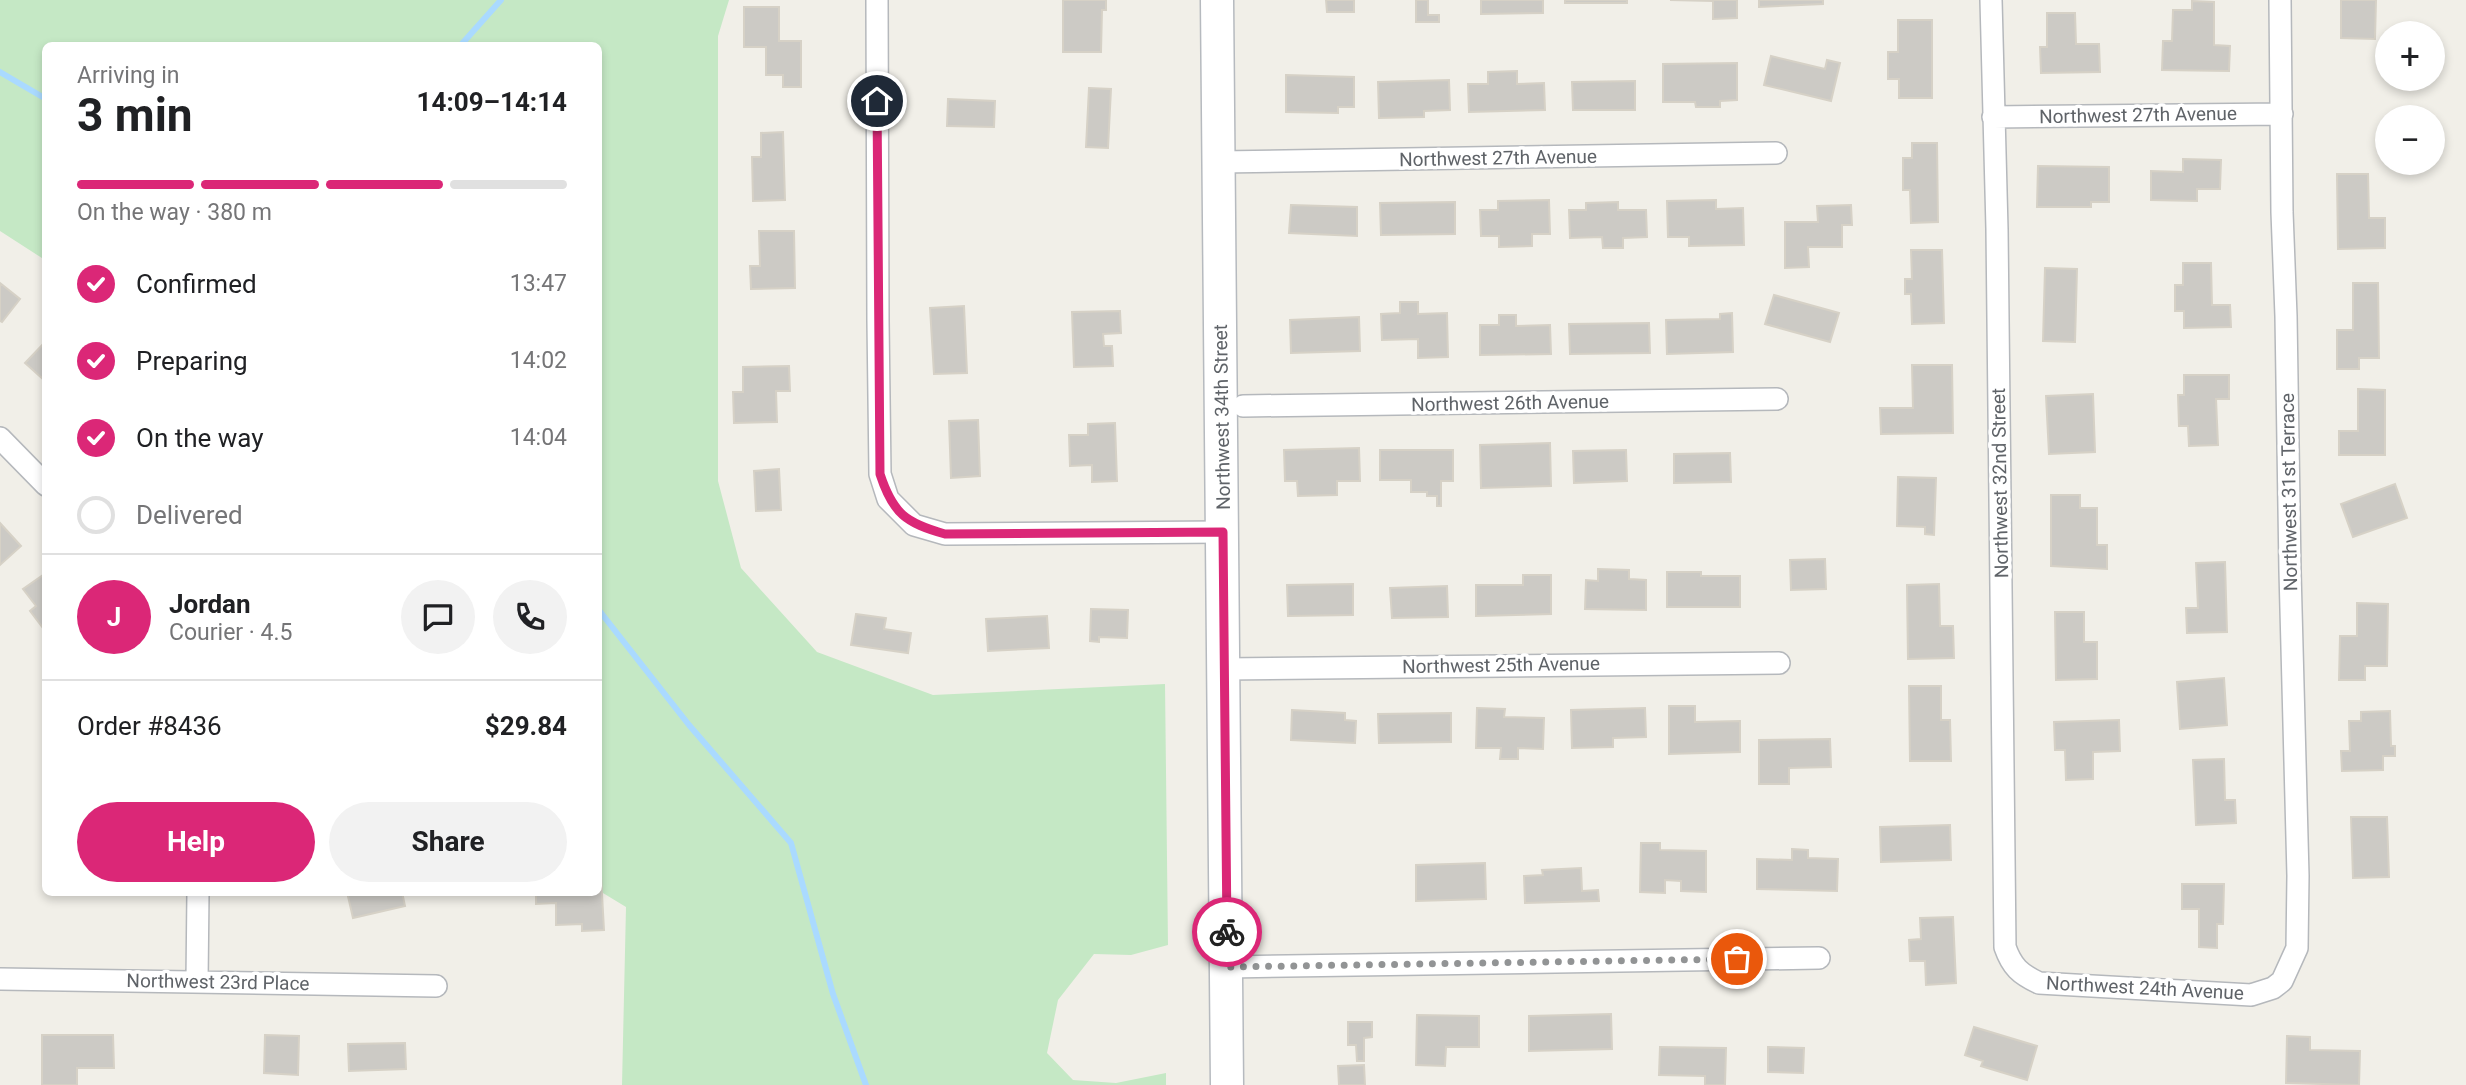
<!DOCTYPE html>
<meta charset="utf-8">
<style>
:root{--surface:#fff;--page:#f2f2f2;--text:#202124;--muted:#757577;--line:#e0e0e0;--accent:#db2777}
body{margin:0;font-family:Roboto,sans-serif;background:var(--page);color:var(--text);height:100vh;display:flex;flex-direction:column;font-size:26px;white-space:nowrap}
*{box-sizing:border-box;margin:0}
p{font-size:23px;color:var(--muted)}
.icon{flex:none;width:38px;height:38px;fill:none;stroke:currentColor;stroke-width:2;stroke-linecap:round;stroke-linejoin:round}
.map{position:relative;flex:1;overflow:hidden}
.panel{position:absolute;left:42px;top:42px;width:560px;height:854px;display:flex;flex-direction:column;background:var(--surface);border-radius:10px;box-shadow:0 4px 10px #0003}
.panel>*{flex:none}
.fabs{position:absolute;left:2375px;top:21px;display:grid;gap:14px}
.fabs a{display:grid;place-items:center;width:70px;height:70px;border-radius:50%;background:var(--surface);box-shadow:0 4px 10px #0003;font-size:35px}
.pin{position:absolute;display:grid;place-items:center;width:60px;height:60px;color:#fff;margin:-30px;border:4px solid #fff;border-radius:50%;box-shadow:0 2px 7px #0007}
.courier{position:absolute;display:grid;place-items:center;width:70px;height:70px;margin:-35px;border:5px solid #db2777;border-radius:50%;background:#fff;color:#222;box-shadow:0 2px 9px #0007}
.summary em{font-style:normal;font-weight:700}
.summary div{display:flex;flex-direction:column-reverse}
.summary{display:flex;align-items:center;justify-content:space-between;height:119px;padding:0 35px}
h1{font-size:46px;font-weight:700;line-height:52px}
.bar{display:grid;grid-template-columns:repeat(4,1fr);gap:10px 7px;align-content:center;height:84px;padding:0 35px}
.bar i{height:9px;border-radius:5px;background:var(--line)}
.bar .selected{background:var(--accent)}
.bar p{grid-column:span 4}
.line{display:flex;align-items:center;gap:18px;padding:0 35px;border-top:2px solid var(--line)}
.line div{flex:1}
.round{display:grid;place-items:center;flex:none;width:74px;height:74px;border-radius:37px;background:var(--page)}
ol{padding:0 35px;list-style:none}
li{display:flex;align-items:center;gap:21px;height:77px}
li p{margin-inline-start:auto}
li .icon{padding:7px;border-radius:50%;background:var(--accent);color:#fff;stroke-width:4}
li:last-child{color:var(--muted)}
li i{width:38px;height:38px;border:4px solid var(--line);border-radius:50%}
.action{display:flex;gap:14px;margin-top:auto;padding:14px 35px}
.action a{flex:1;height:80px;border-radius:42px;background:var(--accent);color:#fff;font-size:28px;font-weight:700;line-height:80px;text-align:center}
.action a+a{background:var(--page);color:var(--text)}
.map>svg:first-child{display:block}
</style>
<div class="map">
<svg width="2466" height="1085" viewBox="0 0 2466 1085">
<rect width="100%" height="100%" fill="#f1efe8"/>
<path fill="#c5e8c5" d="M0,0H729L718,36V481L741,568L817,652L933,695L1165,684L1168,945L1131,955L1094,954L1058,1000L1047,1053L1073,1080L1116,1083L1166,1073V1085H622L626,907L598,890V46H46L45,260L0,231Z"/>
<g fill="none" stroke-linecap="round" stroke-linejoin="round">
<path stroke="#aadaff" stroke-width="6" d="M460,46L501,0
M0,72L46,99
M598,609L689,725L791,843L833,994L866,1085"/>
</g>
<path fill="#cccac5" stroke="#d6d1c6" stroke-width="2" d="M1063,0H1106V10H1102L1101,52H1063Z
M1326,0H1354V12H1327Z
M1416,0H1428V15H1439V22H1416Z
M1481,0H1543V13L1481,14Z
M1565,0H1627V3H1565Z
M1670,0H1737V18L1713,19V1Z
M1759,0H1823V4L1759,7Z
M2341,0H2376L2375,39L2341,38Z
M2192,1L2214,2V45L2230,46L2229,71L2162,70L2163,41H2172L2173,10H2192Z
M744,7H779V41H801V87H783V75H766V47H744Z
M2047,13H2075L2076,44H2099L2100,72L2041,73L2040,47H2047Z
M1898,20H1932V98H1899V79H1888V52H1898Z
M1771,56L1825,69L1827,60L1840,63L1831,101L1764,85Z
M1737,63V100L1720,101V107H1696L1695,102H1663V64Z
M1517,71V84L1544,83L1545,110L1469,112L1468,84H1488V72Z
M1286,75L1354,77V107H1338V113L1286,112Z
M1449,80L1450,110L1424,111V117L1379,118L1378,82Z
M1635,81V110H1573L1572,82Z
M1089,88L1111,89L1108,148L1086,147Z
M948,99L995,101L994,127L947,126Z
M783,132L785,200L753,201L752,157H761V133Z
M1912,143H1937L1938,222L1911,223L1910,190H1903V158H1912Z
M2183,159L2221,160L2220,189H2197V201L2151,200V171L2183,172Z
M2038,166L2109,167V202H2091V207H2037Z
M2337,174H2368L2369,218H2385V248L2338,249Z
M1549,200L1550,234H1532V246L1499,247V236H1481L1480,210H1498V201Z
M1716,200V209L1743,208L1744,245L1689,246V237H1668L1667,201Z
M1455,202V234L1381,235L1380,203Z
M1618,202V210H1646L1647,237L1623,238V248H1603L1602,237L1570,238L1569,210H1586V203Z
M1291,205L1357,207V236L1289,233Z
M1851,205L1852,225H1842V247H1808L1809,267L1785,268V222H1818L1817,206Z
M759,231H794L795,288L751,289L750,266H760Z
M1911,250H1942L1944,323L1912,324L1911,294H1905V279H1912Z
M2183,263H2211L2212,305H2230L2231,327L2184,328V311H2175V285H2183Z
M2045,268L2077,269L2075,342L2043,341Z
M0,283L20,299L2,322L0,321Z
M2353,283H2378L2379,358H2359V369H2337V330H2353Z
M1774,295L1839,313L1830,342L1765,324Z
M1400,302H1418V314L1447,313L1448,357L1418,358V339L1382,340L1381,314L1400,313Z
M964,306L967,373L934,374L930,308Z
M1120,311L1121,333L1103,334L1104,346H1112L1113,366L1074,367L1072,312Z
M1732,313L1733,352L1667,354L1666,320L1720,319V314Z
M1499,315H1516V326L1550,325L1551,354L1480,355V325H1499Z
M1359,317L1360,351L1291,353L1290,320Z
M1649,323L1650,353L1570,354L1569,324Z
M46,341V379L44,380L25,363Z
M1912,365H1952L1953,433L1881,434L1880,408H1913Z
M789,366L790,391H776L777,422L734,423L733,392H743V367Z
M2184,375H2229V399H2216L2218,445L2189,446L2188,426H2179L2178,395H2184Z
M2358,389L2385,390V455H2339V431H2358Z
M2093,394L2095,452L2049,454L2046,396Z
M978,420L980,476L951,478L949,421Z
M1115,423L1117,481L1092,482V465L1070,466L1069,435H1088V424Z
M1550,443L1551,486L1481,488L1480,445Z
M1359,448L1360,481H1337V495L1298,496L1297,481H1285L1284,450Z
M1380,450H1453V481H1441V506H1437V496H1427V492H1411V480H1380Z
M1626,450L1627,481L1574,483L1573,451Z
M1730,453L1731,482L1674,483V454Z
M779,469L781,510L756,511L754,471Z
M1898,477L1936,478L1934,535L1925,534V527L1897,526Z
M2395,484L2407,518L2353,537L2341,504Z
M2051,495H2080V508H2097V545H2107V569L2051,566Z
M0,523L21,546L0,565Z
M1825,559L1826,589L1791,590L1790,560Z
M2225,562L2227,632L2187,633L2186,608H2198L2196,563Z
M1598,569L1629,570V579L1646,580V610L1585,609L1586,580L1598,581Z
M1667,572H1701V576H1740V607H1667Z
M46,573V632L30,611L36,606L23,589Z
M1523,575H1551V614L1476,616V585H1523Z
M1353,584V615L1288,616L1287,585Z
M1939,584L1940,626H1953L1954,658L1908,659L1907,585Z
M1447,586L1448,617L1392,618L1390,588Z
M2357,603L2388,604L2387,666H2365V680H2339L2340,636H2357Z
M1091,609L1128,610L1127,638L1099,637V642L1090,641Z
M2055,612H2084V642H2097V679L2056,680Z
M856,614L886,618L884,629L911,633L908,653L851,645Z
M1047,616L1049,648L988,651L986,619Z
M2224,678L2227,725L2180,729L2177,682Z
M1909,686H1941V720H1950L1951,761H1910Z
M1669,706H1695V722L1740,721V752L1669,754Z
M1477,708L1505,709L1504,717L1544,718L1543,749L1518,748V759H1500L1501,748H1476Z
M1645,708L1646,737L1613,738V747L1572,748L1571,710Z
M1292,710L1345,713V720L1356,721L1355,743L1291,740Z
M2390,711L2391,746H2395V756H2383V770L2342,771L2341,751H2350L2349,721H2361V712Z
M1451,713V742L1379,743L1378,714Z
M2119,720L2120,751L2093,752V779L2066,780L2065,750H2055L2054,722Z
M1830,739L1831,767L1789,768V784H1759V740Z
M2224,759L2225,800H2235L2236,823L2196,825L2193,760Z
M2351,817H2387L2389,877L2353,878Z
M1950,825L1951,860L1881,862L1880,827Z
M1641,843H1660V850L1706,851V892L1681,891V881L1665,880V893L1640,892Z
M1792,849L1808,850V858L1838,859L1837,891L1757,889V859L1792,860Z
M1485,863L1486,899L1416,901V865Z
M1581,868L1582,891L1598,890L1599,901L1525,903L1524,876L1543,875L1542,870Z
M598,876H601L604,930L582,931V924L556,925V903L536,904V892H598Z
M2182,884H2224L2223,924H2217V948L2199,947V909H2182Z
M347,892H402L405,906L353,918Z
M1953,917L1956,983L1926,985L1925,961H1910L1909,940L1921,939L1920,918Z
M1611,1014L1612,1049L1529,1051V1016Z
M1417,1015L1479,1016V1047H1446L1445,1066L1416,1065Z
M1348,1022H1372V1037L1364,1038V1061H1357L1356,1045H1348Z
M1974,1027L2037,1046L2027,1080L1981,1066L1983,1061L1965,1055Z
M42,1035H113L114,1068H77V1085H42Z
M265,1035L299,1036L298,1075L264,1073Z
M2287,1036L2310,1037V1050L2360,1051L2359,1085L2286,1083Z
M405,1043L406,1069L349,1071L348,1044Z
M1660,1047L1726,1048L1725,1085H1705V1076L1659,1075Z
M1768,1047L1804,1048L1803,1073L1768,1072Z
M1364,1065L1365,1085H1339L1338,1066Z"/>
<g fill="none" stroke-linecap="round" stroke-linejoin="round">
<g stroke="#b5b8bc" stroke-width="24">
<path id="minor" d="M877,0L878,321L880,474L888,499L914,525L945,534L1223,532
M1991,0L1997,229L2005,947C2012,967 2020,974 2039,983L2251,995L2273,988L2282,981L2297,948L2298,876L2290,571L2286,316L2282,212L2280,0
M1993,117L2282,114
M1219,162L1776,153
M1243,406L1777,399
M0,438L46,485
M1224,669L1779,663
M1228,967L1819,958
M0,979L436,986
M197,981L198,892"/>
</g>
<g stroke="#b6babf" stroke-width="35">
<path id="secondary" d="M1217,0L1227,1085"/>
</g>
<use href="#minor" stroke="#fff" stroke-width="21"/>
<use href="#secondary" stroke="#fff" stroke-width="32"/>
</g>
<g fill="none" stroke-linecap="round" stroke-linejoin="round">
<path stroke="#929495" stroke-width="7" stroke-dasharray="0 12.6" d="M1227,932L1228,967L1737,959"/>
<path stroke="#db2777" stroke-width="9" d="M877,101L880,474C893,514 906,523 945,534L1223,532L1227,932"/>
</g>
<g text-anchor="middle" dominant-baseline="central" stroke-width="7" stroke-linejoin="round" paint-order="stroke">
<g font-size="19" fill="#5f6368" stroke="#fff">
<text transform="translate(2138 115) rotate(-1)">Northwest 27th Avenue</text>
<text transform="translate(1498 158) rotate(-1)">Northwest 27th Avenue</text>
<text transform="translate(1510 403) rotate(-1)">Northwest 26th Avenue</text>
<text transform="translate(1222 417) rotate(-91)">Northwest 34th Street</text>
<text transform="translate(2000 483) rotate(-91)">Northwest 32nd Street</text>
<text transform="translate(2289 492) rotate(-91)">Northwest 31st Terrace</text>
<text transform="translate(1501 665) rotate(-1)">Northwest 25th Avenue</text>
<text transform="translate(218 982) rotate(1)">Northwest 23rd Place</text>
<text transform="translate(2145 988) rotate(3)">Northwest 24th Avenue</text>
</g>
</g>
</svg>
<div class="fabs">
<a>+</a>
<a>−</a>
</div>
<div class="pin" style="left:1737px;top:959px;background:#ea580c"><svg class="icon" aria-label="bag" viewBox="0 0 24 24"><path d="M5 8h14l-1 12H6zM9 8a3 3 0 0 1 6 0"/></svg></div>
<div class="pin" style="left:877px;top:101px;background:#1f2937"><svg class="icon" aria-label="home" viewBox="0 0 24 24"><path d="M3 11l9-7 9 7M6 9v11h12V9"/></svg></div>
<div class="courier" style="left:1227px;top:932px"><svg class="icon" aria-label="bike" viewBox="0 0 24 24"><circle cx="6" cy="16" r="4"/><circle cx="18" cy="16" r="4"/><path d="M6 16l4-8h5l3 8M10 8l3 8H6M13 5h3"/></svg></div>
<section class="panel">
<div class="summary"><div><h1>3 min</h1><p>Arriving in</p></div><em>14:09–14:14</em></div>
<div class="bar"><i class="selected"></i><i class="selected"></i><i class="selected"></i><i></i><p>On the way · 380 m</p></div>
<ol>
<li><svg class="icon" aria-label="check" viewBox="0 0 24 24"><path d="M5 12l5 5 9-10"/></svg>Confirmed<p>13:47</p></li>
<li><svg class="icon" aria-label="check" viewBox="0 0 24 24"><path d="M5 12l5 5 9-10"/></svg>Preparing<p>14:02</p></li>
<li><svg class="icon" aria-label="check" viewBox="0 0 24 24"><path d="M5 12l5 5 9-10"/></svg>On the way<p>14:04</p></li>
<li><i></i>Delivered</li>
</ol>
<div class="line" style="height:126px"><b class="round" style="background:var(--accent);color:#fff">J</b><div><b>Jordan</b><p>Courier · 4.5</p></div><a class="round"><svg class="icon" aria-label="chat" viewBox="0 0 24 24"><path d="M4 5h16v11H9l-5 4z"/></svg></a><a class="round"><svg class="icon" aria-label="phone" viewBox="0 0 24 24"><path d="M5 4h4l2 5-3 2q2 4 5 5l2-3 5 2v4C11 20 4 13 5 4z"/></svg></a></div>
<div class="line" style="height:91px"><div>Order #8436</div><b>$29.84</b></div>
<div class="action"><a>Help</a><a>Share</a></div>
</section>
</div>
